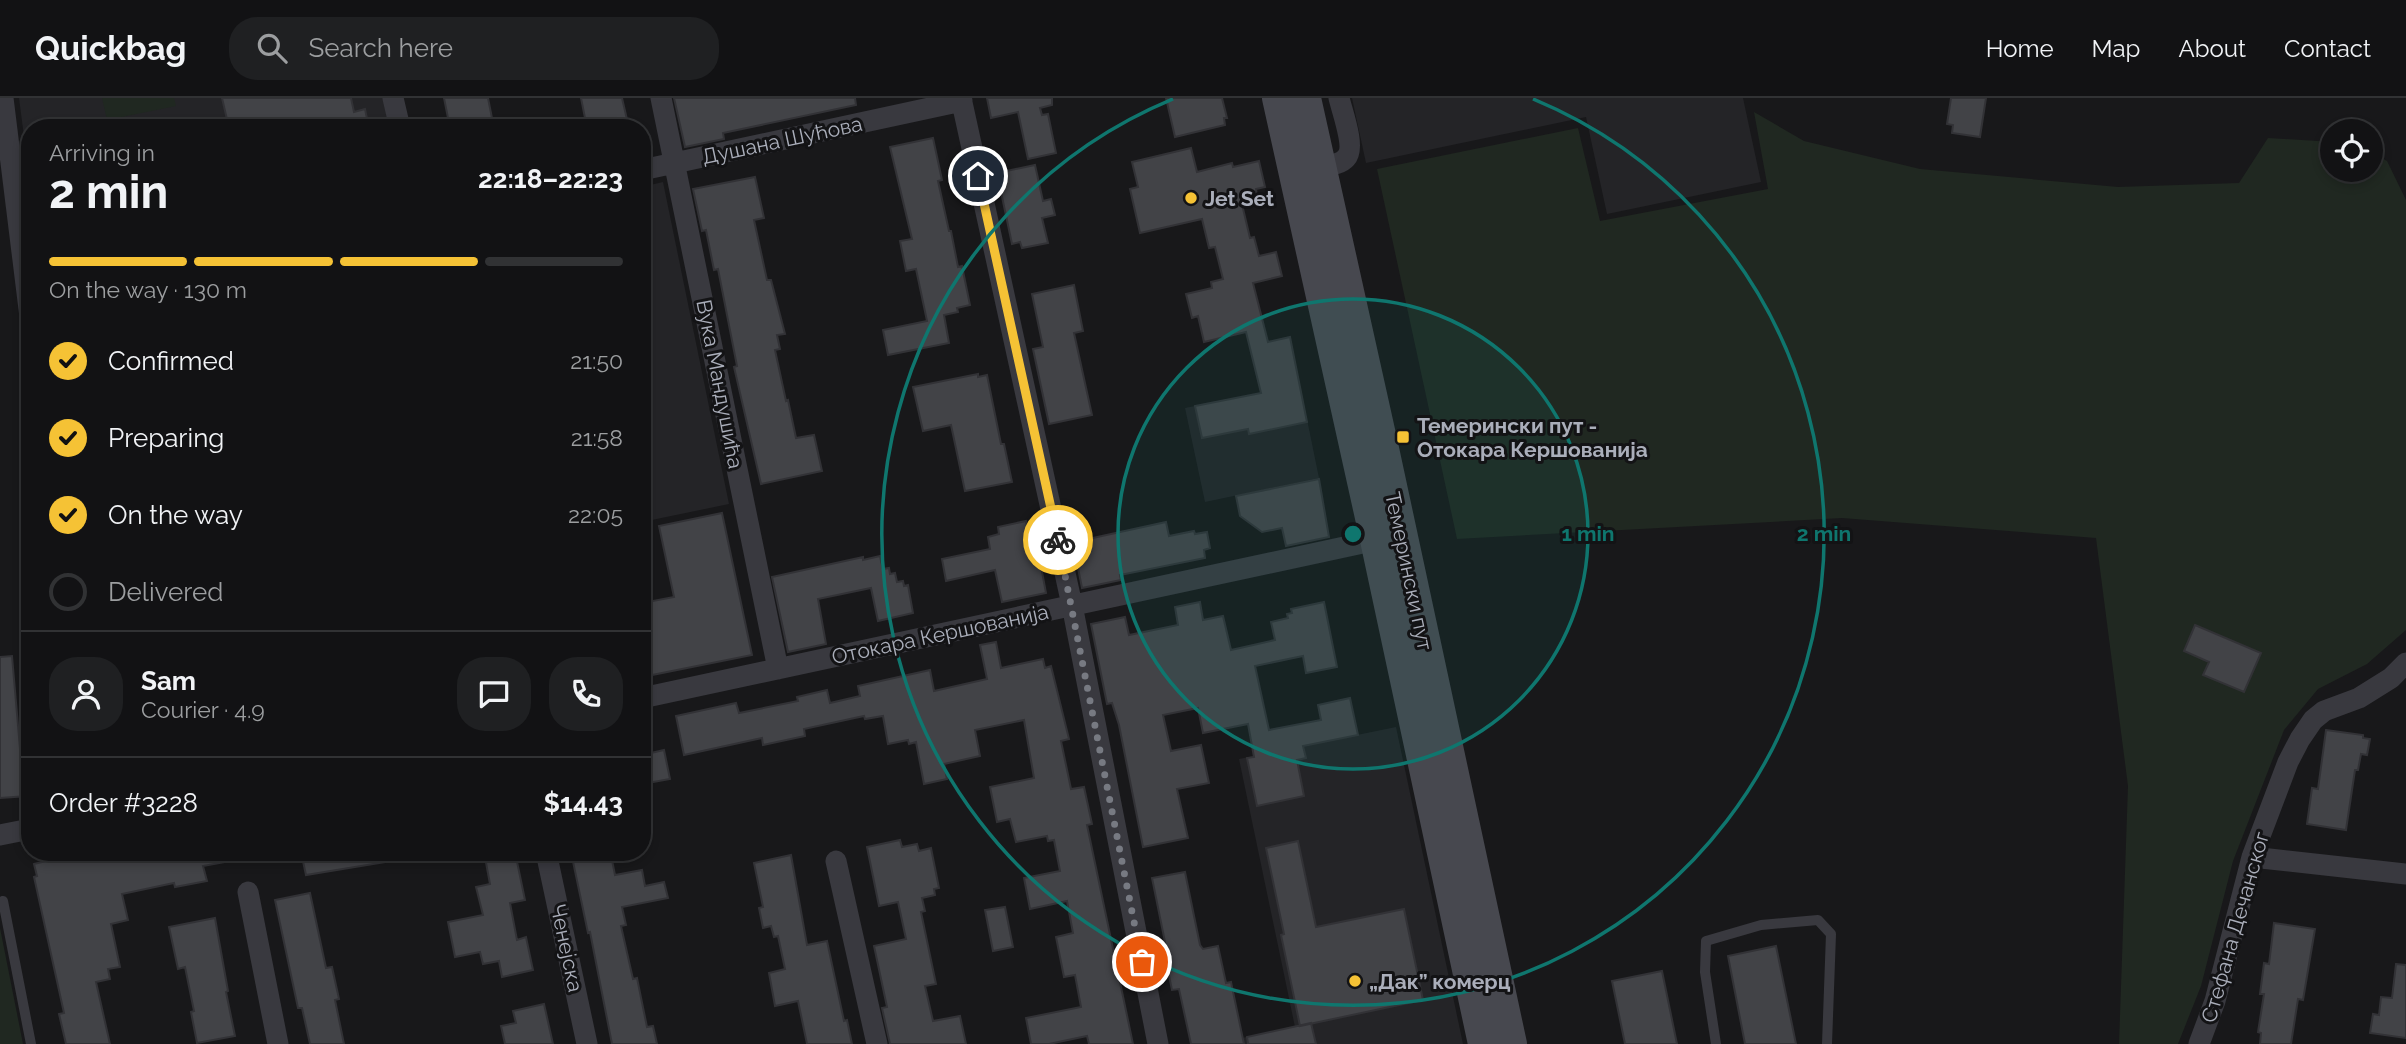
<!DOCTYPE html>
<meta charset="utf-8">
<style>
:root{--surface:#121214;--page:#1f2022;--text:#f1f3f6;--muted:#9c9ea0;--line:#313234;--accent:#f5c235}
body{margin:0;font-family:Raleway,sans-serif;background:var(--page);color:var(--text);height:100vh;display:flex;flex-direction:column;font-size:26px;white-space:nowrap}
*{box-sizing:border-box;margin:0}
p{font-size:23px;color:var(--muted)}
.icon{flex:none;width:38px;height:38px;fill:none;stroke:currentColor;stroke-width:2;stroke-linecap:round;stroke-linejoin:round}
.map{position:relative;flex:1;overflow:hidden}
.sheet{position:absolute;left:21px;top:21px;width:630px;height:742px;display:flex;flex-direction:column;background:var(--surface);border-radius:28px;box-shadow:0 4px 10px #0003,0 0 0 2px var(--line)}
.sheet>*{flex:none}
.tools{position:absolute;left:2320px;top:21px;display:grid;gap:14px}
.tools a{display:grid;place-items:center;width:63px;height:63px;border-radius:50%;background:var(--surface);box-shadow:0 4px 10px #0003,0 0 0 2px var(--line);font-size:35px}
.pin{position:absolute;display:grid;place-items:center;width:60px;height:60px;color:#fff;margin:-30px;border:4px solid #fff;border-radius:50%;box-shadow:0 2px 7px #0007}
.courier{position:absolute;display:grid;place-items:center;width:70px;height:70px;margin:-35px;border:5px solid #f5c235;border-radius:50%;background:#fff;color:#222;box-shadow:0 2px 9px #0007}
.headline em{font-style:normal;font-weight:700}
.headline div{display:flex;flex-direction:column-reverse}
.headline{display:flex;align-items:center;justify-content:space-between;height:119px;padding:0 28px}
h1{font-size:46px;font-weight:700;line-height:52px}
.bar{display:grid;grid-template-columns:repeat(4,1fr);gap:10px 7px;align-content:center;height:84px;padding:0 28px}
.bar i{height:9px;border-radius:5px;background:var(--line)}
.bar .on{background:var(--accent)}
.bar p{grid-column:span 4}
.line{display:flex;align-items:center;gap:18px;padding:0 28px;border-top:2px solid var(--line)}
.line div{flex:1}
.round{display:grid;place-items:center;flex:none;width:74px;height:74px;border-radius:28px;background:var(--page)}
ol{padding:0 28px;list-style:none}
li{display:flex;align-items:center;gap:21px;height:77px}
li p{margin-inline-start:auto}
li .icon{padding:7px;border-radius:50%;background:var(--accent);color:#111;stroke-width:4}
li:last-child{color:var(--muted)}
li i{width:38px;height:38px;border:4px solid var(--line);border-radius:50%}
header{display:flex;align-items:center;gap:42px;box-sizing:border-box;height:98px;padding:0 35px;background:var(--surface);border-bottom:2px solid var(--line)}
header strong{font-size:33px}
nav{display:flex;gap:38px;margin-inline-start:auto;font-size:24px}
.search{width:490px;height:63px;background:var(--page);display:flex;align-items:center;gap:18px;box-sizing:border-box;padding:0 24px;border-radius:28px;color:var(--muted);font-size:26px}
.map>svg:first-child{display:block}
</style>
<header>
<strong>Quickbag</strong>
<div class="search"><svg class="icon" aria-label="search" viewBox="0 0 24 24"><circle cx="10" cy="10" r="6"/><path d="M15 15l6 6"/></svg>Search here</div>
<nav><a>Home</a><a>Map</a><a>About</a><a>Contact</a></nav>
</header>
<div class="map">
<svg width="2406" height="946" viewBox="0 0 2406 946">
<rect width="100%" height="100%" fill="#18181a"/>
<path fill="#242427" d="M19,0H385L392,30H30V85Z
M1352,0H1743L1761,84L1607,116L1586,19L1366,65Z
M663,84L729,406L642,424V89Z
M1300,287L1319,380L1205,404L1185,310Z
M1396,629L1463,946H1213L1295,929L1239,661Z"/>
<path fill="#202821" d="M102,0H174L176,8L107,22Z
M1754,14L1804,43L1920,71L2118,89L2239,85L2268,40L2333,44V72H2371V54L2387,63L2406,102V532L2367,566L2318,591L2284,632L2233,763L2201,888L2178,946H2119L2128,688L2096,440L1842,420L1457,441L1377,71L1578,30L1600,123L1768,91Z
M0,830L23,946H0Z"/>
<path fill="#424347" stroke="#323236" stroke-width="2" d="M222,0H351L354,14L365,11L369,30H229Z
M444,0H488L494,30H450Z
M581,0H622L629,30H587Z
M674,0H855L856,7L723,35L724,41L685,49Z
M987,0H1052V7L1040,10L1042,17L1048,16L1056,55L1028,61L1018,14L991,20Z
M1166,0H1222L1227,20H1224L1225,27L1175,39Z
M1951,0H1986L1980,39L1952,35L1953,27L1947,26Z
M933,40L942,82L938,83L949,133H951L958,169L962,168L970,207L957,210L958,214L944,217L949,245L888,257L883,232L927,223L916,171L906,173L900,143L912,141L890,49Z
M1191,50L1197,74L1232,65L1233,69L1259,63L1265,89L1256,91L1257,98L1241,102L1250,140L1254,139L1259,158L1276,154L1282,178L1253,185L1268,244L1290,239L1307,324L1249,336L1248,331L1202,340L1195,308L1261,295L1246,234L1204,244L1198,218L1192,220L1186,196L1212,190L1211,184L1223,181L1215,149L1209,150L1202,121L1140,135L1130,91L1138,89L1132,64Z
M1035,67L1043,103L1051,101L1055,117L1042,120L1048,145L1022,150L1020,144L1012,146L997,75Z
M755,79L764,120L754,122L767,182H771L785,236L777,237L780,251L775,252L786,303L788,302L796,340L814,337L822,373L761,386L734,269L737,268L718,171L714,172L706,132L702,133L693,91Z
M1074,187L1083,233L1074,235L1092,317L1049,326L1033,251L1043,249L1032,196Z
M978,276V279L987,277L1001,346H1004L1012,384L965,393L951,327L923,333L913,289Z
M1319,381L1329,439L1286,448L1282,430L1262,434L1240,418L1236,398Z
M722,415L752,557L652,577L642,532V505L674,499L659,428Z
M1026,423L1034,464L1040,463L1046,495L1002,504L995,472L946,483L942,461L990,451L988,439L999,436L998,429Z
M1166,424L1169,438L1194,433L1195,436L1207,434L1210,450L1204,452L1205,460L1120,477L1121,482L1082,490L1074,450L1089,447L1088,441Z
M880,458L883,471L889,470L890,476L895,475L897,484L903,483L904,488L908,487L913,515L878,523L871,490L818,501L826,546L788,554L772,479L863,459V462Z
M1200,504L1203,522L1223,518L1231,552L1275,542L1271,524L1288,520L1287,516L1292,515L1291,511L1324,504L1337,569L1306,575L1303,558L1255,568L1269,632L1321,622L1318,607L1350,600L1358,637L1303,648L1306,660L1297,662L1304,698L1257,708L1247,660L1254,659L1248,626L1203,635L1198,610L1163,617L1171,653L1201,647L1209,685L1177,691L1188,740L1143,749L1119,627L1112,605L1107,606L1091,526L1125,519L1129,537L1178,527L1175,509Z
M2195,527L2261,555L2244,594L2203,577L2209,564L2184,553Z
M996,544L1001,570L1043,561L1045,570L1051,568L1069,641L1061,643L1071,691L1084,689L1092,726L1087,727L1133,946H1089L1087,938L1049,946H1031L1026,920L1081,909L1075,877L1064,879L1056,839L1073,835L1067,803L1030,811L1024,780L1060,773L1054,742L1048,743L1047,738L1016,744L1010,721L997,724L990,689L1034,680L1024,622L975,632L980,658L944,666L947,681L924,686L916,644L909,646L908,642L888,646L883,618L865,621L864,618L804,631L805,638L763,647L762,640L684,657L676,618L736,605L739,615L798,603L797,599L827,592L830,605L860,598L858,588L930,572L934,593L987,581L980,547Z
M12,558L21,662H25L28,698L0,700V559Z
M2326,632L2363,637V640L2370,641L2367,657L2361,656L2358,672H2355L2346,732L2307,726L2312,690L2318,691Z
M664,652L670,681L642,686V657Z
M900,742L902,749L917,746L919,753L931,750L939,790L934,791L935,797L922,800L925,813L921,814L936,886L925,888L933,923L960,918L966,946H890L882,910L887,909L874,848L906,841L898,804L879,808L867,749Z
M1298,743L1316,829L1404,811L1423,902L1300,928L1281,837L1284,836L1266,750Z
M75,754H236V762L203,768L207,783L175,789L174,785L122,796L128,822L111,826L120,869L108,871L110,881L96,884L110,946H66L59,916L64,915L34,779L37,778L34,766L46,763V761Z
M301,754H398V762L306,777Z
M484,754H515L525,802L510,805L517,842L526,839L533,872L502,879L499,863L483,866L480,854L455,859L448,824L483,817L476,789L490,786Z
M571,754H606L608,762H612L615,777L642,772L645,788L664,784L668,800L622,809L626,827L621,828L633,881L637,880L647,929L653,928L657,946H612L590,834L588,835Z
M791,757L807,847L827,843L844,923L847,922L852,946H807L798,903L775,908L769,875L785,871L778,838L774,839L771,828L763,830L759,810L763,809L754,765Z
M1185,774L1200,847L1203,851L1218,848L1226,885L1231,884L1244,946H1191L1179,891L1172,892L1164,854H1167L1152,780Z
M310,795L326,870L332,869L339,901L335,902L344,946H310L302,910H298L275,802Z
M1005,809L1013,849L993,853L985,812Z
M215,820L228,893L226,894L235,938L197,945L191,914L194,913L185,869L178,871L169,829Z
M2274,825L2315,831L2303,902L2298,901L2291,946H2260L2261,935L2258,934L2264,896H2260L2264,865L2269,866Z
M1776,848L1796,946H1745L1728,858Z
M2396,866L2406,867V940L2370,935L2373,916L2379,917L2381,899L2392,900Z
M1662,873L1677,946H1625L1612,883Z
M544,906L553,946H505L501,928L516,925L513,913Z
M1311,925L1316,946H1248L1247,939Z"/>
<g fill="none" stroke-linecap="round" stroke-linejoin="round">
<path stroke="#39393f" stroke-width="10" d="M3,803L31,946
M1716,946L1705,874L1706,843L1761,827L1818,822L1831,836L1827,946"/>
<path stroke="#39393f" stroke-width="21" d="M3,0L30,219
M393,0L400,30
M661,0L778,571
M961,0L1072,507L1158,946
M1320,70C1328,68 1341,66 1346,60C1356,50 1342,13 1339,0
M642,72L962,3
M642,600L1386,440
M0,737L30,731
M546,754L587,946
M2252,759L2406,776
M836,763L877,946
M248,794L278,946
M2199,946L2215,903L2252,759L2288,664L2300,641L2313,622L2324,613L2359,600L2391,580L2406,565"/>
<path stroke="#47484f" stroke-width="30" d="M1277,0L1375,442L1483,946
M1306,0L1383,346L1512,946"/>
</g>
<g fill="none" stroke-linecap="round" stroke-linejoin="round">
<path stroke="#777a82" stroke-width="7" stroke-dasharray="0 12.6" d="M1058,442L1142,864"/>
<path stroke="#f5c235" stroke-width="9" d="M978,78L1058,442"/>
</g>
<circle cx="1353" cy="436" r="235" fill="#0f766e" fill-opacity=".12"/>
<g fill="none" stroke="#0f766e" stroke-width="3.5">
<circle cx="1353" cy="436" r="235"/>
<path d="M1533 1A471 471 0 1 1 1173 1"/>
</g>
<g fill="#f5c235" stroke="#131315" stroke-width="2.5">
<circle cx="1191" cy="100" r="7"/>
<rect x="1396" y="332" width="14" height="14" rx="3.5"/>
<circle cx="1355" cy="883" r="7"/>
</g>
<g text-anchor="middle" dominant-baseline="central" stroke-width="6" stroke-linejoin="round" paint-order="stroke">
<g font-size="21" fill="#aaaeba" stroke="#131315">
<text transform="translate(782 42) rotate(-12)">Душана Шућова</text>
<text transform="translate(720 286) rotate(79)">Вука Мандушића</text>
<text transform="translate(1409 473) rotate(78)">Темерински пут</text>
<text transform="translate(940 536) rotate(-12)">Отокара Кершованија</text>
<text transform="translate(2235 829) rotate(-74)">Стефана Дечанског</text>
<text transform="translate(567 850) rotate(78)">Ченејска</text>
</g>
<g font-size="21" font-weight="bold" fill="#aaaeba" stroke="#131315" text-anchor="start">
<text x="1205" y="100">Jet Set</text>
<text x="1417" y="327">Темерински пут -<tspan x="1417" dy="24">Отокара Кершованија</tspan></text>
<text x="1369" y="883">„Дак” комерц</text>
</g>
</g>
<circle cx="1353" cy="436" r="10" fill="#0f766e" stroke="#131315" stroke-width="3.5"/>
<g font-size="21" text-anchor="middle" font-weight="bold" fill="#0f766e" stroke="#131315" stroke-width="6" stroke-linejoin="round" paint-order="stroke">
<text x="1588" y="443">1 min</text>
<text x="1824" y="443">2 min</text>
</g>
</svg>
<div class="tools">
<a><svg class="icon" aria-label="locate" viewBox="0 0 24 24"><circle cx="12" cy="12" r="6"/><path d="M12 2v4M12 18v4M2 12h4M18 12h4"/></svg></a>
</div>
<div class="pin" style="left:1142px;top:864px;background:#ea580c"><svg class="icon" aria-label="bag" viewBox="0 0 24 24"><path d="M5 8h14l-1 12H6zM9 8a3 3 0 0 1 6 0"/></svg></div>
<div class="pin" style="left:978px;top:78px;background:#1f2937"><svg class="icon" aria-label="home" viewBox="0 0 24 24"><path d="M3 11l9-7 9 7M6 9v11h12V9"/></svg></div>
<div class="courier" style="left:1058px;top:442px"><svg class="icon" aria-label="bike" viewBox="0 0 24 24"><circle cx="6" cy="16" r="4"/><circle cx="18" cy="16" r="4"/><path d="M6 16l4-8h5l3 8M10 8l3 8H6M13 5h3"/></svg></div>
<section class="sheet">
<div class="headline"><div><h1>2 min</h1><p>Arriving in</p></div><em>22:18–22:23</em></div>
<div class="bar"><i class="on"></i><i class="on"></i><i class="on"></i><i></i><p>On the way · 130 m</p></div>
<ol>
<li><svg class="icon" aria-label="check" viewBox="0 0 24 24"><path d="M5 12l5 5 9-10"/></svg>Confirmed<p>21:50</p></li>
<li><svg class="icon" aria-label="check" viewBox="0 0 24 24"><path d="M5 12l5 5 9-10"/></svg>Preparing<p>21:58</p></li>
<li><svg class="icon" aria-label="check" viewBox="0 0 24 24"><path d="M5 12l5 5 9-10"/></svg>On the way<p>22:05</p></li>
<li><i></i>Delivered</li>
</ol>
<div class="line" style="height:126px"><a class="round"><svg class="icon" aria-label="person" viewBox="0 0 24 24"><circle cx="12" cy="8" r="4"/><path d="M4 21q1-7 8-7t8 7"/></svg></a><div><b>Sam</b><p>Courier · 4.9</p></div><a class="round"><svg class="icon" aria-label="chat" viewBox="0 0 24 24"><path d="M4 5h16v11H9l-5 4z"/></svg></a><a class="round"><svg class="icon" aria-label="phone" viewBox="0 0 24 24"><path d="M5 4h4l2 5-3 2q2 4 5 5l2-3 5 2v4C11 20 4 13 5 4z"/></svg></a></div>
<div class="line" style="height:91px"><div>Order #3228</div><b>$14.43</b></div>
</section>
</div>
